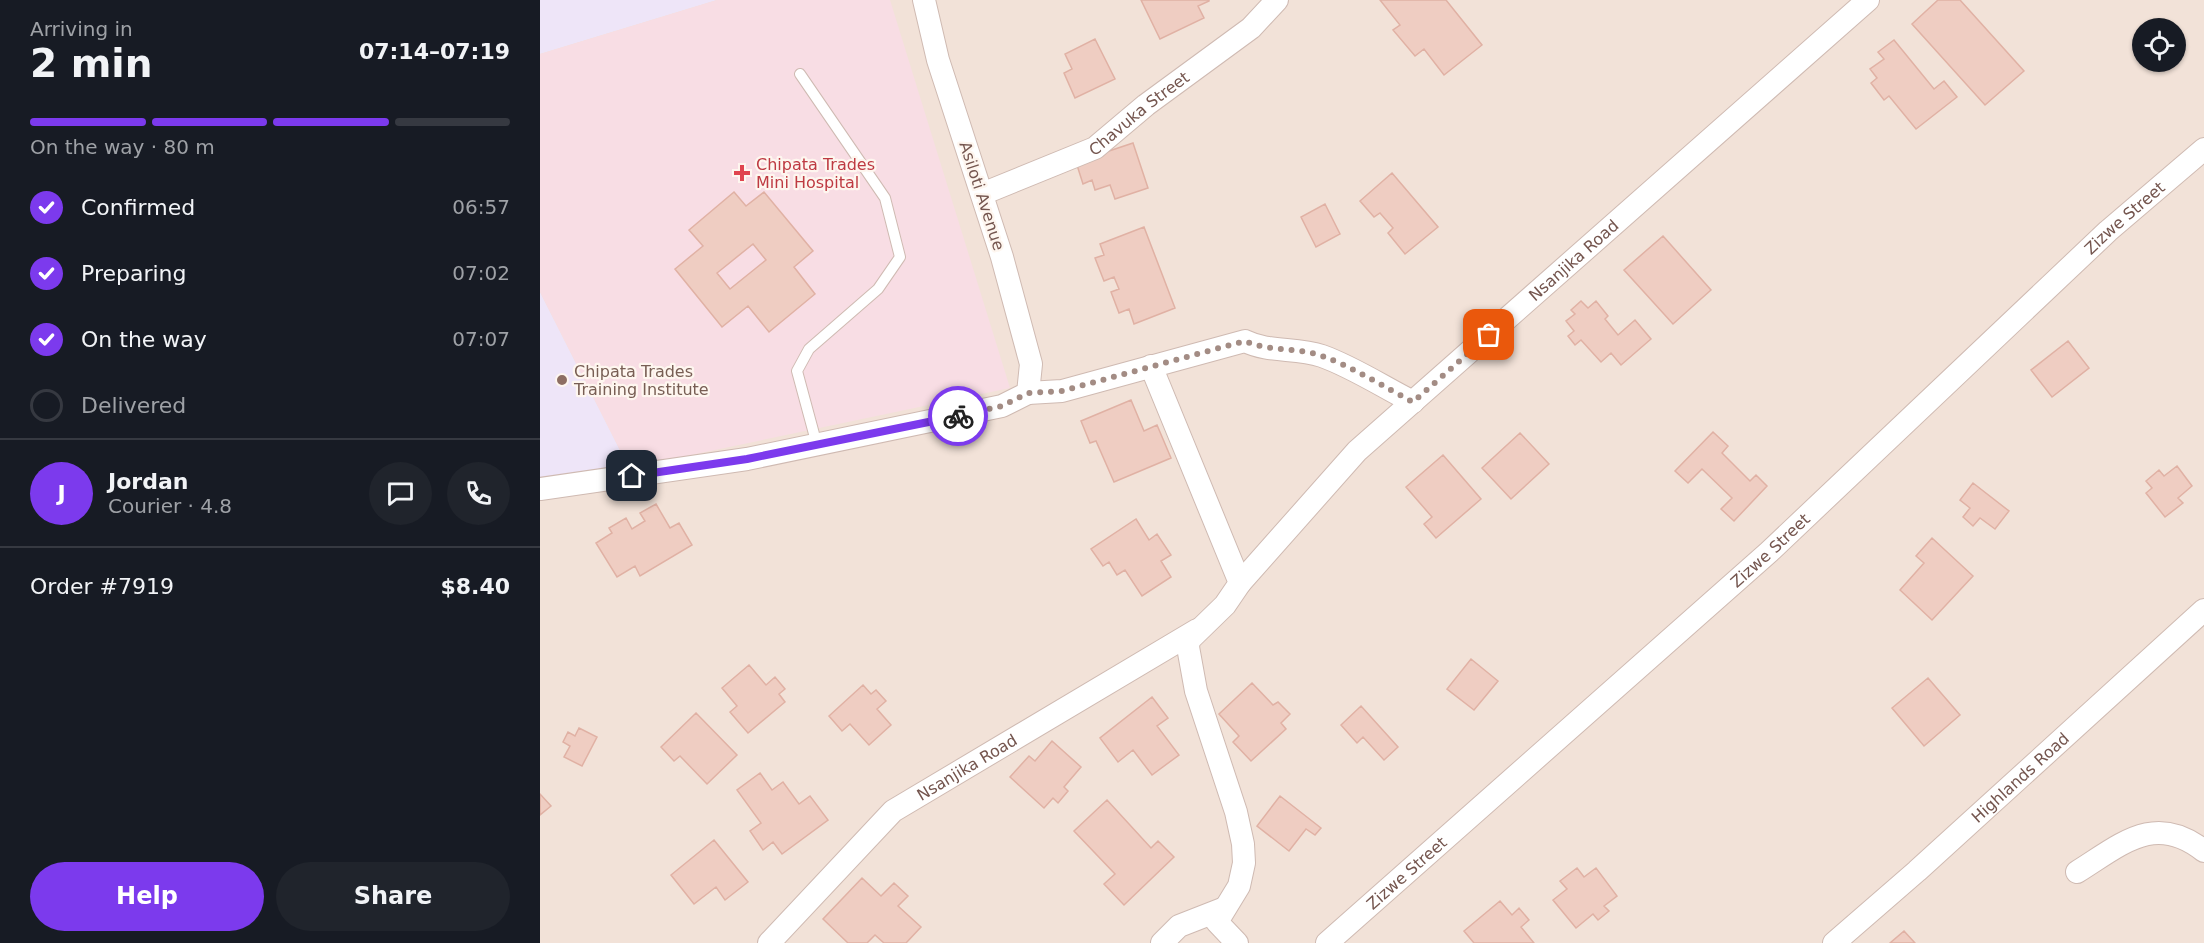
<!DOCTYPE html>
<meta charset="utf-8">
<style>
:root{--surface:#171b24;--page:#20242c;--text:#f1f3f6;--muted:#9ea1a6;--line:#363941;--accent:#7c3aed}
body{margin:0;font-family:"DejaVu Sans",sans-serif;background:var(--page);color:var(--text);height:100vh;display:flex;flex-direction:column;font-size:22px;white-space:nowrap}
*{box-sizing:border-box;margin:0}
p{font-size:20px;color:var(--muted)}
.icon{flex:none;width:33px;height:33px;fill:none;stroke:currentColor;stroke-width:2;stroke-linecap:round;stroke-linejoin:round}
.map{position:relative;flex:1;overflow:hidden}
.side{display:flex;flex-direction:column;background:var(--surface);width:540px}
.side>*{flex:none}
.fabs{position:absolute;left:1592px;top:18px;display:grid;gap:12px}
.fabs a{display:grid;place-items:center;width:54px;height:54px;border-radius:50%;background:var(--surface);box-shadow:0 2px 4px #0004;font-size:30px}
.pin{position:absolute;display:grid;place-items:center;width:51px;height:51px;color:#fff;margin:-26px;border-radius:12px;box-shadow:0 3px 9px #0006}
.courier{position:absolute;display:grid;place-items:center;width:60px;height:60px;margin:-30px;border:4px solid #7c3aed;border-radius:50%;background:#fff;color:#222;box-shadow:0 2px 8px #0007}
.head em{font-style:normal;font-weight:600}
.head div{display:flex;flex-direction:column-reverse}
.head{display:flex;align-items:center;justify-content:space-between;height:102px;padding:0 30px}
h1{font-size:39px;font-weight:600;line-height:45px}
.bar{display:grid;grid-template-columns:repeat(4,1fr);gap:9px 6px;align-content:center;height:72px;padding:0 30px}
.bar i{height:8px;border-radius:4px;background:var(--line)}
.bar .on{background:var(--accent)}
.bar p{grid-column:span 4}
.line{display:flex;align-items:center;gap:15px;padding:0 30px;border-top:2px solid var(--line)}
.line div{flex:1}
.round{display:grid;place-items:center;flex:none;width:63px;height:63px;border-radius:32px;background:var(--page)}
ol{padding:0 30px;list-style:none}
li{display:flex;align-items:center;gap:18px;height:66px}
li p{margin-inline-start:auto}
li .icon{padding:6px;border-radius:50%;background:var(--accent);color:#fff;stroke-width:4}
li:last-child{color:var(--muted)}
li i{width:33px;height:33px;border:3px solid var(--line);border-radius:50%}
.primary-button{display:flex;gap:12px;margin-top:auto;padding:12px 30px}
.primary-button a{flex:1;height:69px;border-radius:36px;background:var(--accent);color:#fff;font-size:24px;font-weight:600;line-height:69px;text-align:center}
.primary-button a+a{background:var(--page);color:var(--text)}
main{display:flex;flex:1;min-height:0}
.map>svg:first-child{display:block}
</style>
<main>
<section class="side">
<div class="head"><div><h1>2 min</h1><p>Arriving in</p></div><em>07:14–07:19</em></div>
<div class="bar"><i class="on"></i><i class="on"></i><i class="on"></i><i></i><p>On the way · 80 m</p></div>
<ol>
<li><svg class="icon" aria-label="check" viewBox="0 0 24 24"><path d="M5 12l5 5 9-10"/></svg>Confirmed<p>06:57</p></li>
<li><svg class="icon" aria-label="check" viewBox="0 0 24 24"><path d="M5 12l5 5 9-10"/></svg>Preparing<p>07:02</p></li>
<li><svg class="icon" aria-label="check" viewBox="0 0 24 24"><path d="M5 12l5 5 9-10"/></svg>On the way<p>07:07</p></li>
<li><i></i>Delivered</li>
</ol>
<div class="line" style="height:108px"><b class="round" style="background:var(--accent);color:#fff">J</b><div><b>Jordan</b><p>Courier · 4.8</p></div><a class="round"><svg class="icon" aria-label="chat" viewBox="0 0 24 24"><path d="M4 5h16v11H9l-5 4z"/></svg></a><a class="round"><svg class="icon" aria-label="phone" viewBox="0 0 24 24"><path d="M5 4h4l2 5-3 2q2 4 5 5l2-3 5 2v4C11 20 4 13 5 4z"/></svg></a></div>
<div class="line" style="height:78px"><div>Order #7919</div><b>$8.40</b></div>
<div class="primary-button"><a>Help</a><a>Share</a></div>
</section>
<div class="map">
<svg width="1664" height="943" viewBox="0 0 1664 943">
<rect width="100%" height="100%" fill="#fbf1e9"/>
<path fill="#f2e2d8" fill-rule="evenodd" d="M0,0H1664V943H0ZM1602,28H1635V62H1602Z"/>
<path fill="#eee5f8" d="M0,0H177L0,54Z
M0,292L89,468L0,481Z"/>
<path fill="#f8dde4" d="M177,0H350L470,388L89,468L0,292V54Z"/>
<path fill="#efcdc2" stroke="#e0b1a4" stroke-width="1.5" fill-rule="evenodd" d="M601,0H669V1L658,6L664,18L620,39Z
M840,0H906L942,45L904,75L884,49L875,56L853,30L860,25Z
M1398,0H1420L1484,71L1445,105L1372,24Z
M555,39L575,79L535,98L524,73L532,69L525,54Z
M1354,40L1394,89L1404,81L1417,97L1376,129L1349,96L1344,100L1331,83L1337,78L1330,69L1344,59L1338,52Z
M593,143L608,188L575,199L570,185L555,190L552,180L543,184L536,162Z
M852,173L898,227L865,254L848,233L853,228L840,213L834,217L820,201Z
M194,192L206,206L224,192L273,251L254,267L275,294L229,332L208,306L182,327L135,269L163,246L149,230ZM213,244L226,260L190,289L177,273Z
M785,204L800,234L776,247L761,217Z
M604,227L635,308L594,324L589,309L579,313L571,292L579,289L574,277L564,281L555,258L564,255L560,244Z
M1123,236L1171,290L1133,324L1084,270Z
M1041,301L1048,308L1056,301L1068,316L1065,319L1078,335L1095,320L1111,339L1081,365L1071,353L1061,362L1041,340L1035,345L1028,336L1034,331L1026,321L1035,314L1031,310Z
M1528,341L1549,368L1512,397L1491,370Z
M591,400L604,431L617,425L631,458L574,482L556,441L550,443L541,421Z
M1173,432L1188,446L1182,453L1210,481L1216,475L1227,486L1194,521L1181,509L1192,498L1162,469L1148,483L1135,471Z
M980,433L1009,464L971,499L942,468Z
M903,455L941,499L896,538L884,524L892,517L866,487Z
M1637,466L1652,486L1638,498L1643,503L1625,517L1606,493L1612,488L1606,481L1619,470L1624,476Z
M1433,483L1469,511L1455,529L1440,518L1433,526L1423,517L1430,508L1420,500Z
M116,504L130,528L139,523L152,545L100,576L95,566L77,577L56,543L72,533L69,528L86,518L92,529L105,521L100,513Z
M596,519L609,540L617,534L631,555L621,561L631,577L602,596L585,570L577,575L569,562L563,566L551,549Z
M1392,538L1433,576L1392,620L1360,590L1384,563L1376,556Z
M931,659L958,681L934,710L907,689Z
M209,665L226,685L235,677L245,689L239,694L245,702L208,733L190,712L197,706L182,688Z
M1388,678L1420,715L1384,746L1352,708Z
M712,683L733,705L738,702L750,714L741,723L746,729L711,761L693,742L699,736L679,714Z
M323,685L331,694L336,690L346,701L337,709L351,725L329,745L310,724L302,731L289,716Z
M612,697L628,718L617,726L639,755L612,775L593,750L578,762L560,738Z
M821,706L858,747L844,760L823,737L817,743L801,725Z
M156,713L197,755L167,784L140,756L134,761L121,747Z
M39,728L57,737L42,766L24,757L30,746L23,742L28,732L35,736Z
M512,741L541,767L524,787L528,791L518,803L513,798L504,808L470,777L489,756L495,761Z
M220,773L232,790L243,782L259,804L270,796L288,820L242,854L233,842L223,850L210,831L221,823L197,790Z
M0,794L11,806L0,815Z
M740,796L781,828L775,835L766,829L749,851L717,826Z
M567,800L611,848L618,841L634,857L584,905L564,884L575,874L534,831Z
M174,840L208,882L185,900L176,887L154,904L131,875Z
M1037,868L1044,877L1056,868L1077,896L1064,906L1069,911L1058,920L1053,914L1036,928L1013,900L1027,889L1020,881Z
M322,878L341,896L354,883L368,896L358,906L381,927L366,943H344L335,935L327,943H308L283,919Z
M960,901L972,915L979,908L989,920L981,927L994,943H934L924,931Z
M1364,931L1375,943H1350Z"/>
<g fill="none" stroke-linecap="round" stroke-linejoin="round">
<g stroke="#cfbab2" stroke-width="12">
<path id="lane" d="M260,74L345,198L360,257L338,289L269,349L257,371L277,445"/>
</g>
<g stroke="#cfbab2" stroke-width="24">
<g id="street">
<path id="s1" d="M442,194L555,148L606,105L711,28L737,0"/>
<path d="M611,366L700,583L685,605L649,640L648,647L656,691L696,812L703,844L704,863L699,886L677,922L697,943"/>
<path d="M488,393L522,391L705,341C729,353 756,347 782,356C813,367 843,387 873,402"/>
<path d="M0,489L207,459L462,406L488,393L491,364L462,257L398,60L384,0"/>
<path id="s2" d="M700,583L817,451L1328,0"/>
<path d="M1537,872C1582,844 1615,812 1664,851"/>
<path id="s3" d="M229,943L353,811L657,630"/>
<path d="M622,943L639,926L685,908"/>
<path id="s4" d="M787,943L1229,552L1568,231L1664,149"/>
<path id="s5" d="M1294,943L1377,871L1664,610"/>
</g>
</g>
<use href="#lane" stroke="#fff" stroke-width="10"/>
<use href="#street" stroke="#fff" stroke-width="22"/>
</g>
<g fill="none" stroke-linecap="round" stroke-linejoin="round">
<path stroke="#a38c84" stroke-width="6" stroke-dasharray="0 10.8" d="M418,416L462,406L488,393L522,391L705,341C730,352 756,347 782,356C813,367 844,387 873,402L949,335"/>
<path stroke="#7c3aed" stroke-width="8" d="M92,476L207,459L418,416"/>
</g>
<path fill="#e0444e" stroke="#fef6ef" stroke-width="2" d="M199 164h6v6h6v6h-6v6h-6v-6h-6v-6h6z"/>
<circle fill="#8d6e63" stroke="#fef6ef" stroke-width="2" cx="22" cy="380" r="6"/>
<g text-anchor="middle" dominant-baseline="central" stroke-width="4.5" stroke-linejoin="round" paint-order="stroke">
<g font-size="16" fill="#74554e" stroke="#fef6ef">
<text stroke="none"><textPath href="#s1" startOffset="178">Chavuka Street</textPath></text>
<text transform="translate(442 196) rotate(72)">Asiloti Avenue</text>
<text stroke="none"><textPath href="#s4" startOffset="1078">Zizwe Street</textPath></text>
<text stroke="none"><textPath href="#s2" startOffset="465">Nsanjika Road</textPath></text>
<text stroke="none"><textPath href="#s4" startOffset="592">Zizwe Street</textPath></text>
<text stroke="none"><textPath href="#s3" startOffset="267">Nsanjika Road</textPath></text>
<text stroke="none"><textPath href="#s5" startOffset="249">Highlands Road</textPath></text>
<text stroke="none"><textPath href="#s4" startOffset="106">Zizwe Street</textPath></text>
</g>
<g font-size="16" fill="#be3a42" stroke="#fef6ef" text-anchor="start">
<text x="216" y="164">Chipata Trades<tspan x="216" dy="18">Mini Hospital</tspan></text>
</g>
<g font-size="16" fill="#785e54" stroke="#fef6ef" text-anchor="start">
<text x="34" y="371">Chipata Trades<tspan x="34" dy="18">Training Institute</tspan></text>
</g>
</g>
</svg>
<div class="fabs">
<a><svg class="icon" aria-label="locate" viewBox="0 0 24 24"><circle cx="12" cy="12" r="6"/><path d="M12 2v4M12 18v4M2 12h4M18 12h4"/></svg></a>
</div>
<div class="pin" style="left:949px;top:335px;background:#ea580c"><svg class="icon" aria-label="bag" viewBox="0 0 24 24"><path d="M5 8h14l-1 12H6zM9 8a3 3 0 0 1 6 0"/></svg></div>
<div class="pin" style="left:92px;top:476px;background:#1f2937"><svg class="icon" aria-label="home" viewBox="0 0 24 24"><path d="M3 11l9-7 9 7M6 9v11h12V9"/></svg></div>
<div class="courier" style="left:418px;top:416px"><svg class="icon" aria-label="bike" viewBox="0 0 24 24"><circle cx="6" cy="16" r="4"/><circle cx="18" cy="16" r="4"/><path d="M6 16l4-8h5l3 8M10 8l3 8H6M13 5h3"/></svg></div>
</div>
</main>
